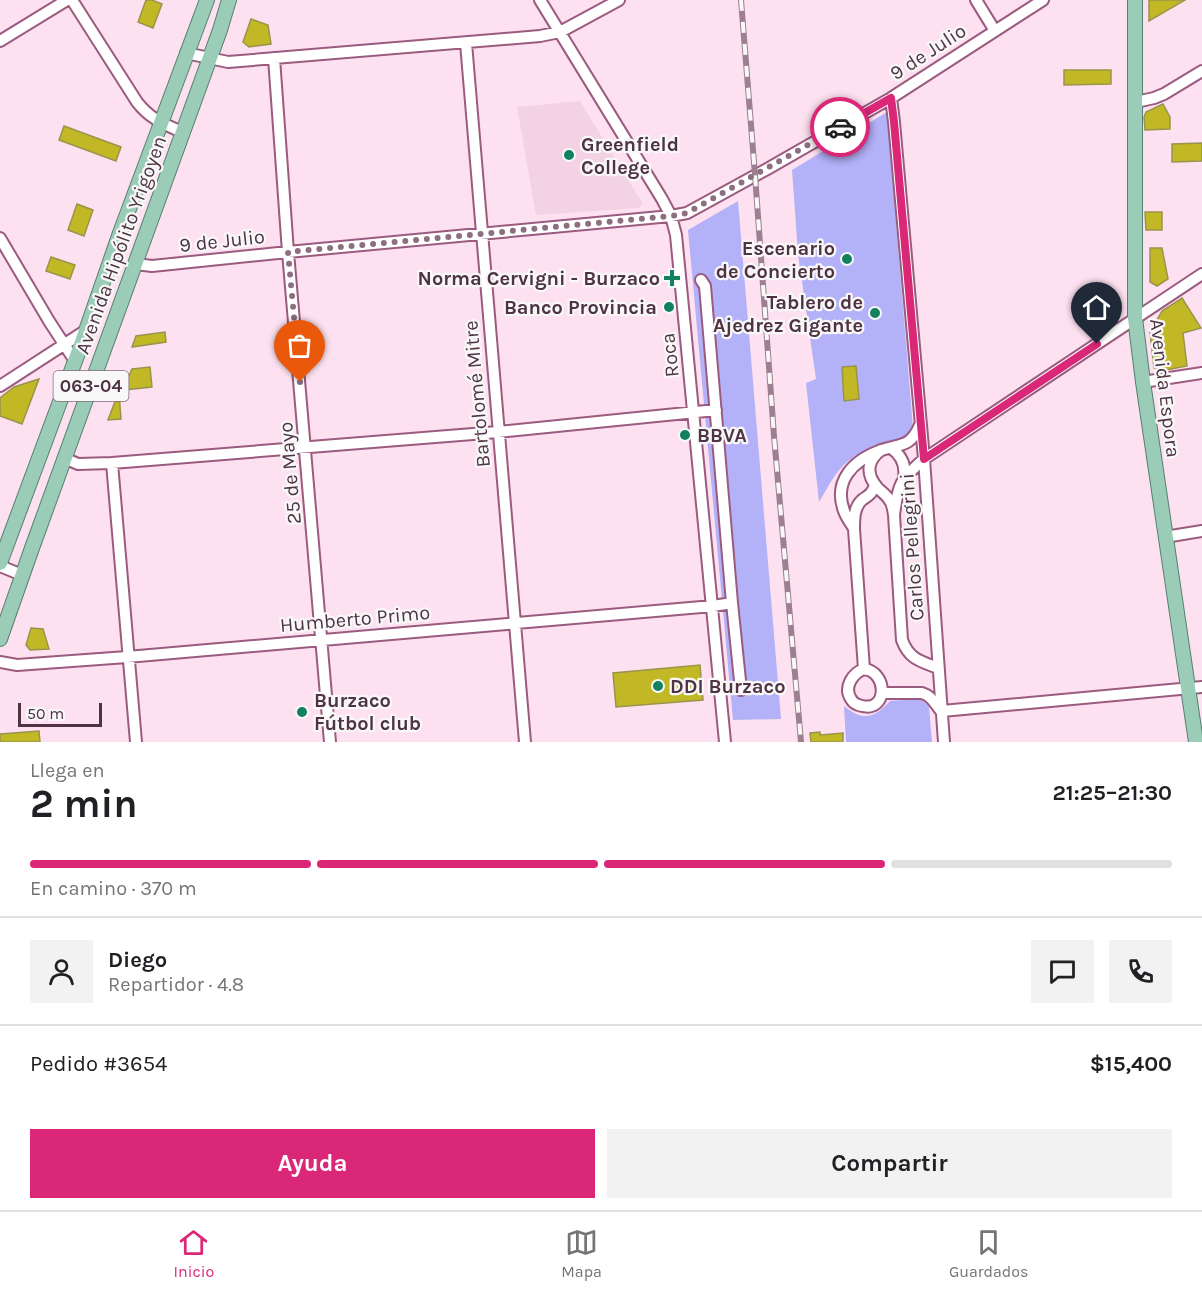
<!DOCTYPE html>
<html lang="es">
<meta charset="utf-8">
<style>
:root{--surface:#fff;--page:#f2f2f2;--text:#202124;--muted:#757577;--line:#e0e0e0;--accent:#db2777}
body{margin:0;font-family:Karla,sans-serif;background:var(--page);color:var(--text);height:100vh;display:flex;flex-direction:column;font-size:22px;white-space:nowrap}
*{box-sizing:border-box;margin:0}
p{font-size:20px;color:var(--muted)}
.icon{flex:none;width:33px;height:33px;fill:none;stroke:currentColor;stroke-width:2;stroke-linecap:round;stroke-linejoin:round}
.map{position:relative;height:742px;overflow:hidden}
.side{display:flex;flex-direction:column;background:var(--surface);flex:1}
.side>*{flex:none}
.scale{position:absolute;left:18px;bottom:15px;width:84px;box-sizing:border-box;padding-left:6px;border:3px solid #4f3343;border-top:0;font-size:16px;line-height:21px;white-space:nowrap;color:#4f3343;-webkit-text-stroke:4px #f8f8f8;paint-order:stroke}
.pin{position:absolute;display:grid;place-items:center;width:51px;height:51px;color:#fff;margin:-62px -26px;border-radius:50% 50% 50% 0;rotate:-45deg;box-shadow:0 0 6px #0007}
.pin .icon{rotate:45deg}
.courier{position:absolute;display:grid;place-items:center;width:60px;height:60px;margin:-30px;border:4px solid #db2777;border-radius:50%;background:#fff;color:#222;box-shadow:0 2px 8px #0007}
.headline em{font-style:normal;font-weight:700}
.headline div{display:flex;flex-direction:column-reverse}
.headline{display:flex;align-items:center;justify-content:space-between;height:102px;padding:0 30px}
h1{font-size:39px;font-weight:700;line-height:45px}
.bar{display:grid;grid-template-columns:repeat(4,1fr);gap:9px 6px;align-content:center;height:72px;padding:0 30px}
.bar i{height:8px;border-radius:4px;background:var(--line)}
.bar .selected{background:var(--accent)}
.bar p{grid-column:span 4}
.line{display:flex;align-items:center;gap:15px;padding:0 30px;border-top:2px solid var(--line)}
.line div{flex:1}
.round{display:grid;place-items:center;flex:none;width:63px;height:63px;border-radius:0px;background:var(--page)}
.primary-button{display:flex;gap:12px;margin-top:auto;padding:12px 30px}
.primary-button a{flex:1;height:69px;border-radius:0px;background:var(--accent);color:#fff;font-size:24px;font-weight:700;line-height:69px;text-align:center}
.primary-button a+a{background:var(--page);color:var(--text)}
.menu{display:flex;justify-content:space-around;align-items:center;height:84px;border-top:2px solid var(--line);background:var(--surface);font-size:16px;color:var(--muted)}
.menu a{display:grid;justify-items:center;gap:3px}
.menu .selected{color:var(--accent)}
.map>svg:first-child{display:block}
</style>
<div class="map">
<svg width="1202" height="742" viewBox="0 0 1202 742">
<rect width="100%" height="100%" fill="#fee1f0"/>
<path fill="#f3d2e3" d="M580,101L643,204L638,208L536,215L517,107Z"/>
<path fill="#b3b1f8" d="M887,112L913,428C899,447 873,446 854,457C837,467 829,486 819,502L806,383L816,379L798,254L792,170Z
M738,201L781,719L733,720L688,230Z
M918,699L922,700L929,707L932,742H846L844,706C864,722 874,718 890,701Z"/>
<path fill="#c2b825" stroke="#99944c" stroke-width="1.5" d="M146,0H152L162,4L153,28L138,22Z
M1149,0H1185L1149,21Z
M251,19L268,25L271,44L249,47L243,42Z
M1064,70H1111V84L1064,85Z
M1163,104L1170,117V129L1145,130L1144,117L1146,112Z
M64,126L121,147L116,161L59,140Z
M1202,143V161L1172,162V144Z
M77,204L93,210L84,236L68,230Z
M1145,212H1162V230H1146Z
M1150,248H1162L1168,279L1157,286L1150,282Z
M51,257L75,265L70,279L46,271Z
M1182,298L1201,328L1183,333L1187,366L1161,371L1154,368L1150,332L1162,311Z
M165,332L166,342L132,347L136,336Z
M856,366L859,399L844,401L842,367Z
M150,367L152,387L123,390L132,369Z
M39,379L22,424L0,416V398L14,387Z
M119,391L121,419L108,420Z
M31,628L43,629L49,649L30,650L26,645Z
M700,665L703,700L616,707L613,673Z
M39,731L40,742H0V734Z
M820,732V735L843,733V742H811L810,733Z"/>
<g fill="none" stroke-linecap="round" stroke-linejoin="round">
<g stroke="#9a5b7f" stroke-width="14">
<path id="minor" d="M72,0L137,102C150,119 164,124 182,132
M540,0L662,199L671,216L676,235L725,742
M976,0L995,31
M0,41L67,0
M466,43L525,742
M186,53L228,62L540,36L560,32L619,0
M274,58L288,252L330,742
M891,98L894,122L924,459L944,742
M1136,102L1154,98L1164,94L1202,71
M0,238L49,321L75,361
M136,264L152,266L288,252L671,216L687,213L769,168L891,98L1043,0
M701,280L705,286L732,603L741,690
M1143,382L1202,373
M0,386L85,331
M891,448C901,455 906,464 904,477
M881,450C868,460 865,473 877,487C881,492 887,495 890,501C893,505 893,510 894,515L902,640C909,659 920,661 938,668
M64,458L78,464L112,463L498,432L716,410
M112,463L136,742
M894,515C898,484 900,480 924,459L1202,274
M853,527C850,522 846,517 844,511C833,481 853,461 879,451C899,443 910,449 920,425
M1165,537L1202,531
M0,566L22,575
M0,662L17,665L127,657L713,606L732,603
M864,669L854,529C854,519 854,507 862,500C869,495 872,494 875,485
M864,669C888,672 888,712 862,706C857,705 853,703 851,699C843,687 853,673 864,669Z
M883,693H922C932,696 935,704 941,711
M942,711L1202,687"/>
</g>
<g stroke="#568070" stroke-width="16">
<path id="major" d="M1135,0V318L1143,382L1196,742
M0,563L81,345L120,233L207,0
M0,639L32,548L220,30L229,0"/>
</g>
<use href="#minor" stroke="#fff" stroke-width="10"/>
<use href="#major" stroke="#9bccb8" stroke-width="14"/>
<g stroke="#9c808f" stroke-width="6">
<path id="rail" d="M741,0L755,175L774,436L801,742"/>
</g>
<use href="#rail" stroke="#f8f8f8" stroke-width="4" stroke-dasharray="11" stroke-linecap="butt"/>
</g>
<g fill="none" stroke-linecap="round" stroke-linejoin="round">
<path stroke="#8c7080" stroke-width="6" stroke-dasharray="0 10.8" d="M300,382L288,252L671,216L687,213L840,127"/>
<path stroke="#db2777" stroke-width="8" d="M840,127L891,98L894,122L924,459L1097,344"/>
</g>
<g fill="#11815e" stroke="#f8f8f8" stroke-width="2">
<circle cx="569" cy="155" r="6"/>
<circle cx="847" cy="259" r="6"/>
<path d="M669 269h6v6h6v6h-6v6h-6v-6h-6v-6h6z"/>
<circle cx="669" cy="307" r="6"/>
<circle cx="875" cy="313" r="6"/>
<circle cx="685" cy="435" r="6"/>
<circle cx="658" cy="686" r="6"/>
<circle cx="302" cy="712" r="6"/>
</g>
<g text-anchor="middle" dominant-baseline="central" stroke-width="4.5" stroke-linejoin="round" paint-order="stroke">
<rect fill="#f8f8f8" stroke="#826e79" stroke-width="1.5" x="53.5" y="371" width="75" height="30" rx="4.5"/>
<g font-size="18" font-weight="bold" fill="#4f3343">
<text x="91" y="386">063-04</text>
</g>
<g font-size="20" fill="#4f3343" stroke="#f8f8f8">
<text transform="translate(928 52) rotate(-33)">9 de Julio</text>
<text transform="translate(222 241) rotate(-6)">9 de Julio</text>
<text transform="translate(121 245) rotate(-70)">Avenida Hipólito Yrigoyen</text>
<text transform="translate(670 355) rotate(-96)">Roca</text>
<text transform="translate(1165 388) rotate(83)">Avenida Espora</text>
<text transform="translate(477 394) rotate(-95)">Bartolomé Mitre</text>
<text transform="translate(290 473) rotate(-95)">25 de Mayo</text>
<text transform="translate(912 547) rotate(-94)">Carlos Pellegrini</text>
<text transform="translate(355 619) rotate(-5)">Humberto Primo</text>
</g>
<g font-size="20" font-weight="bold" fill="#4f3343" stroke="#f8f8f8" text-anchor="start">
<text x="581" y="144">Greenfield<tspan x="581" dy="23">College</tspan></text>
<text x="835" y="248" text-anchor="end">Escenario<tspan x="835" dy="23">de Concierto</tspan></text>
<text x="660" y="278" text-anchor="end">Norma Cervigni - Burzaco</text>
<text x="863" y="302" text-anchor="end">Tablero de<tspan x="863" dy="23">Ajedrez Gigante</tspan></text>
<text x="657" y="307" text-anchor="end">Banco Provincia</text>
<text x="697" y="435">BBVA</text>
<text x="670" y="686">DDI Burzaco</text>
<text x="314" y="700">Burzaco<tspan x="314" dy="23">Fútbol club</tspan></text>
</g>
</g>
</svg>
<div class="scale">50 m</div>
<div class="pin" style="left:300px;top:382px;background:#ea580c"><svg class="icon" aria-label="bag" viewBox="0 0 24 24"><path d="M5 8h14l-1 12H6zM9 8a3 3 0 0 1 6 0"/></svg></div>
<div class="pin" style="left:1097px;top:344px;background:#1f2937"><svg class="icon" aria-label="home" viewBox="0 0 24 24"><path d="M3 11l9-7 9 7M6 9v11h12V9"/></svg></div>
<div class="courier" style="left:840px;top:127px"><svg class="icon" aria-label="car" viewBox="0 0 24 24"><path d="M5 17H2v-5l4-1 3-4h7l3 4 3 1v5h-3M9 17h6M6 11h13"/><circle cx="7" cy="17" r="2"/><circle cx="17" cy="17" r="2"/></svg></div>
</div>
<section class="side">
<div class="headline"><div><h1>2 min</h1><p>Llega en</p></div><em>21:25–21:30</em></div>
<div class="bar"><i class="selected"></i><i class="selected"></i><i class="selected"></i><i></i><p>En camino · 370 m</p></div>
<div class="line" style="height:108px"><a class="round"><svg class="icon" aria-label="person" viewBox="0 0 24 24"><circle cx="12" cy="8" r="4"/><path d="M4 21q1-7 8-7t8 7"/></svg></a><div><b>Diego</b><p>Repartidor · 4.8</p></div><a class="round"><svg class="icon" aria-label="chat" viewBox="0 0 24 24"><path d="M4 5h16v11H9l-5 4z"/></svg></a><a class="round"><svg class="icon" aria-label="phone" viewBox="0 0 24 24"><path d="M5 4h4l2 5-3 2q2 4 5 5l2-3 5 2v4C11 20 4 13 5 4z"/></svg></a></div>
<div class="line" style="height:78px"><div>Pedido #3654</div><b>$15,400</b></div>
<div class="primary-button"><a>Ayuda</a><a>Compartir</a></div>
</section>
<nav class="menu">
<a class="selected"><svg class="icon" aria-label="home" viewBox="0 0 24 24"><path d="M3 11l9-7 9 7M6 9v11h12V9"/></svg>Inicio</a>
<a><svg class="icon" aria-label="map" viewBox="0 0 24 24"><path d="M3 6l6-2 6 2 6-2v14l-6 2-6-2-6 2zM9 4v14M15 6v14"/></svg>Mapa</a>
<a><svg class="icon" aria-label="saved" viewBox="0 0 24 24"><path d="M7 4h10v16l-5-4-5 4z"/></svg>Guardados</a>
</nav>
